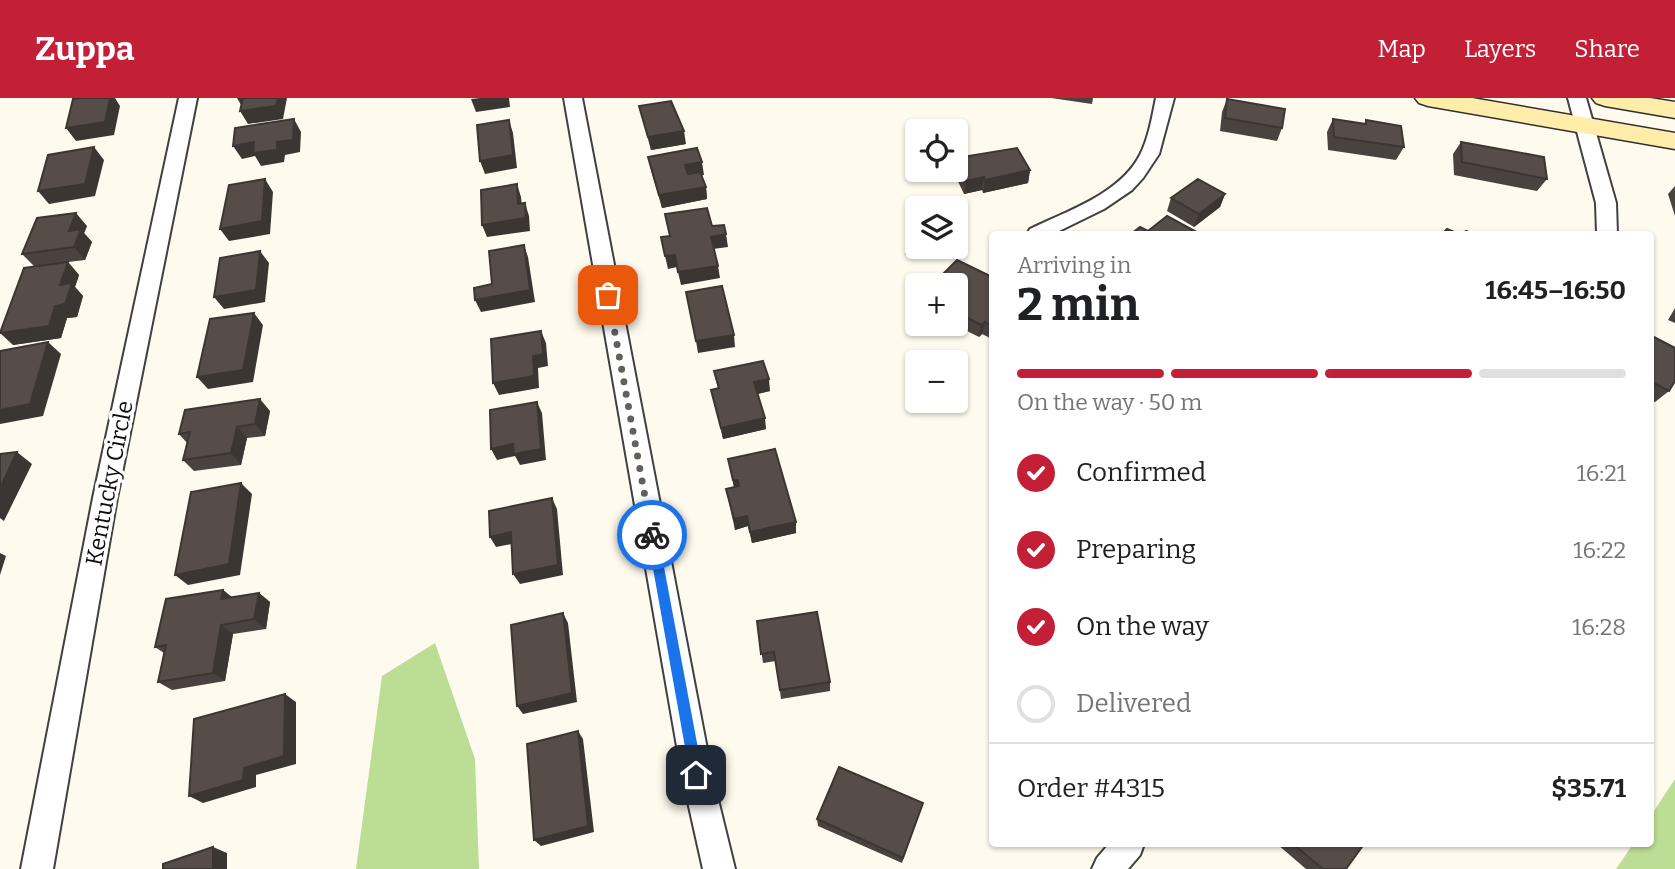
<!DOCTYPE html>
<meta charset="utf-8">
<style>
:root{--surface:#fff;--page:#f2f2f2;--text:#202124;--muted:#757577;--line:#e0e0e0;--accent:#c31f37}
body{margin:0;font-family:Bitter,serif;background:var(--page);color:var(--text);height:100vh;display:flex;flex-direction:column;font-size:26px;white-space:nowrap}
*{box-sizing:border-box;margin:0}
p{font-size:23px;color:var(--muted)}
.icon{flex:none;width:38px;height:38px;fill:none;stroke:currentColor;stroke-width:2;stroke-linecap:round;stroke-linejoin:round}
.map{position:relative;flex:1;overflow:hidden}
.details{position:absolute;left:989px;top:133px;width:665px;height:616px;display:flex;flex-direction:column;background:var(--surface);border-radius:7px;box-shadow:0 2px 5px #0004}
.details>*{flex:none}
.tools{position:absolute;left:905px;top:21px;display:grid;gap:14px}
.tools a{display:grid;place-items:center;width:63px;height:63px;border-radius:7px;background:var(--surface);box-shadow:0 2px 5px #0004;font-size:35px}
.pin{position:absolute;display:grid;place-items:center;width:60px;height:60px;color:#fff;margin:-30px;border-radius:14px;box-shadow:0 4px 10px #0006}
.courier{position:absolute;display:grid;place-items:center;width:70px;height:70px;margin:-35px;border:5px solid #1a73e8;border-radius:50%;background:#fff;color:#222;box-shadow:0 2px 9px #0007}
.summary em{font-style:normal;font-weight:700}
.summary div{display:flex;flex-direction:column-reverse}
.summary{display:flex;align-items:center;justify-content:space-between;height:119px;padding:0 28px}
h1{font-size:46px;font-weight:700;line-height:52px}
.bar{display:grid;grid-template-columns:repeat(4,1fr);gap:10px 7px;align-content:center;height:84px;padding:0 28px}
.bar i{height:9px;border-radius:5px;background:var(--line)}
.bar .active{background:var(--accent)}
.bar p{grid-column:span 4}
.line{display:flex;align-items:center;gap:18px;padding:0 28px;border-top:2px solid var(--line)}
.line div{flex:1}
ol{padding:0 28px;list-style:none}
li{display:flex;align-items:center;gap:21px;height:77px}
li p{margin-inline-start:auto}
li .icon{padding:7px;border-radius:50%;background:var(--accent);color:#fff;stroke-width:4}
li:last-child{color:var(--muted)}
li i{width:38px;height:38px;border:4px solid var(--line);border-radius:50%}
header{display:flex;align-items:center;gap:42px;box-sizing:border-box;height:98px;padding:0 35px;background:var(--accent);color:#fff}
header strong{font-size:33px}
nav{display:flex;gap:38px;margin-inline-start:auto;font-size:24px}
.map>svg:first-child{display:block}
</style>
<header>
<strong>Zuppa</strong>
<nav><a>Map</a><a>Layers</a><a>Share</a></nav>
</header>
<div class="map">
<svg width="1675" height="771" viewBox="0 0 1675 771">
<rect width="100%" height="100%" fill="#fffaee"/>
<path fill="#bcdd94" d="M435,545L475,661L479,771H356L382,578Z
M1675,681V771H1616L1633,746H1650V719Z"/>
<g fill="none" stroke-linecap="round" stroke-linejoin="round">
<g stroke="#404040" stroke-width="4">
<path id="street" d="M179,0H197L117,400L53,771H21L93,400Z
M564,0H582L712,677L735,771H703L682,677Z
M1156,0H1174L1159,56L1143,80L1132,92L1104,111L1053,136H1027L1030,131C1067,113 1120,96 1140,57C1149,39 1152,19 1156,0Z
M1568,0H1586L1616,105L1617,136H1597L1596,105Z
M1109,746H1144L1140,757L1128,771H1092L1097,760Z"/>
</g>
<g stroke="#2f2f2f" stroke-width="3">
<path id="secondary" d="M1415,0H1472L1675,35V51L1428,8L1419,5Z
M1592,0H1650L1675,4V20L1605,8L1596,5Z"/>
</g>
<use href="#street" fill="#fff" fill-rule="evenodd"/>
<use href="#secondary" fill="#ffeda9" fill-rule="evenodd"/>
</g>
<path fill="#4a423f" d="M1051,0H1093L1092,6Z
M1227,1L1282,30L1277,43L1220,33L1222,14Z
M639,8L686,46L651,52Z
M1333,21L1364,26L1366,22L1404,49L1396,62L1328,52L1327,34Z
M1461,44L1547,81L1537,93L1454,77L1453,56Z
M648,59L704,77H702L706,89L707,101L662,110L651,72Z
M956,60L1030,72L1028,85L983,95L982,92L964,96L953,73V72H956Z
M1675,88V118L1668,96Z
M1225,96L1220,109L1194,129L1167,113L1171,100Z
M917,110V149H941L939,161L905,157L906,144Z
M87,128L84,135L92,144L85,162L68,164L79,177L75,189L83,198L77,219L67,220L61,240L13,247L63,165L34,168L22,156Z
M992,179V241L982,236L979,239L953,226H956V187Z
M1675,210V225L1668,222Z
M1650,237L1669,293L1655,304L1650,302Z
M714,273L770,293L758,296L766,331L723,341L711,292L718,291Z
M270,313L265,338L247,340L241,367L194,373L183,362L187,345L179,336Z
M728,361L796,435L752,445L748,428L735,432L726,391L734,390Z
M223,492L232,499L259,495L270,504L266,531L233,536L225,583L172,592L158,584L164,555L155,549Z
M757,523L830,584V593L781,601L776,563L763,565Z
M923,705L902,765L818,728L817,721Z
M1277,746H1364L1346,771H1306Z"/>
<path fill="#3c3633" d="M110,0H115L120,8L114,37L76,43L66,30Z
M237,0H287L283,21L248,26L240,13L244,12Z
M480,0H509L510,9L476,14L471,1Z
M294,21L301,34L300,54L285,57L284,64L261,68L255,58L242,61L233,48L254,44H277Z
M509,22L513,35L517,70L485,76L480,63Z
M684,33L686,46L651,52L648,39Z
M94,49L104,62L95,98L49,106L38,93Z
M702,64L704,77L687,80L685,67Z
M1030,72L1028,85L983,95L985,82Z
M984,79L982,92L964,96L966,83Z
M265,81L273,94L270,136L229,143L220,131Z
M517,86L521,99L523,118L518,106Z
M706,89L707,101L662,110L659,97Z
M1225,96L1220,109L1194,129L1199,116Z
M525,105L529,118L530,133L487,139L482,127Z
M76,115L87,128L84,135L92,144L85,162L74,149L69,133Z
M726,136L728,149L713,151L711,139Z
M524,147L528,159L535,204L481,214L475,202L530,192Z
M260,153L269,165L265,204L224,211L214,199Z
M675,157L677,169L668,171L665,158Z
M68,164L79,177L75,189L83,198L77,219L67,220L61,240L13,247L0,235L60,187Z
M718,168L720,180L681,187L678,174Z
M254,215L263,227L253,284L208,291L197,279Z
M985,224L982,236L979,239L981,227Z
M541,233L546,245L548,268L538,270L539,290L499,297L493,285L533,258Z
M734,237L735,249L698,255L696,243Z
M48,244L61,256L43,318L0,326V312Z
M769,281L770,293L756,296L754,284Z
M260,301L270,313L265,338L255,326Z
M537,304L542,315L546,362L520,367L515,358L497,362L491,351Z
M765,320L766,331L723,341L721,330Z
M237,329L247,340L241,367L231,355Z
M17,354L32,366L4,423L0,420V390Z
M733,382H738L740,393L735,394Z
M241,385L252,396L240,477L188,487L175,477Z
M552,400L557,411L563,477L520,486L513,476Z
M747,418L748,428L735,432L734,421Z
M796,424V435L752,445L750,434Z
M511,434L517,445L496,449L490,439Z
M0,455L6,458L0,477Z
M223,492L235,502L221,501Z
M259,495L270,504L266,531L254,521Z
M563,515L568,525L577,604L523,616L517,608Z
M221,527L233,536L225,583L213,575Z
M285,596L296,604V666L256,677V689L203,705L189,698L244,670Z
M578,633L583,641L594,734L541,748L534,742Z
M213,749L227,755V771H213Z"/>
<path fill="#564d49" stroke="#3c3633" stroke-width="2" d="M81,0H110L105,24L66,30L73,1Z
M243,0H278L276,8L240,13Z
M1227,1L1285,11L1282,30L1225,20Z
M671,3L684,33L648,39L639,8Z
M294,21L293,42L277,44V52L253,55L254,44L233,48L235,30Z
M1333,21L1366,26V22L1401,28L1404,49L1334,39Z
M509,22L513,57L480,63L477,27Z
M1461,44L1544,59L1547,81L1462,64Z
M94,49L85,86L38,93L48,57Z
M697,50L702,64L685,67L688,76L700,74L706,89L659,97L648,59Z
M1017,50L1030,72L985,82L984,79L966,83L956,63V60Z
M265,81L262,123L220,131L229,87Z
M1198,81L1225,96L1199,116L1171,100Z
M517,86L518,106L525,105L526,120L482,127L481,92Z
M914,102L947,106L946,110H917V145L906,144Z
M707,110L712,128L724,127L726,136L711,139L718,168L678,174L675,157L665,158L661,139L670,138L665,116Z
M76,115L69,133L81,131L74,149L22,156L37,120Z
M1167,118L1200,136H1131L1140,129L1148,133Z
M1447,131L1459,136H1442Z
M1466,133L1474,136H1463Z
M524,147L530,192L475,202L474,190L492,186L489,153Z
M260,153L256,192L214,199L220,160Z
M957,162L992,179V228L985,224L981,227L956,214V187H932Z
M68,164L60,187L72,185L65,206L55,208L49,228L0,235L24,170Z
M722,188L734,237L696,243L686,194Z
M254,215L243,272L197,279L210,221Z
M541,233L543,256L533,258L534,278L493,285L491,241Z
M1650,237L1675,250V283L1669,293L1650,283Z
M48,244L30,306L0,312V253Z
M763,263L769,281L754,284L765,320L721,330L711,292L719,290L714,273Z
M260,301L255,326L237,329L231,355L183,362L190,334L179,336L185,312Z
M537,304L541,351L514,356L513,346L491,351L490,312Z
M775,351L796,424L750,434L747,418L734,421L726,391L739,388L738,382H733L728,361Z
M17,354L0,390V356Z
M241,385L229,466L175,477L191,394Z
M552,400L558,467L513,476L511,434L490,439L489,413Z
M223,492L221,501L259,495L254,521L221,527L213,575L158,584L166,547L155,549L166,501Z
M817,514L830,584L780,592L774,554L761,556L757,523Z
M563,515L572,595L517,608L511,527Z
M285,596L284,658L244,670L243,682L189,698L194,621Z
M578,633L588,728L534,742L527,646Z
M839,669L923,705L903,760L817,721Z
M1293,746H1364L1346,771H1323Z
M213,749V771H163V766Z"/>
<path fill="#1a73e8" d="M652,432L658,437L703,677L696,684L690,677L647,437Z"/>
<g fill="none" stroke-linecap="round" stroke-linejoin="round">
<path stroke="#62605c" stroke-width="7" stroke-dasharray="0 12.6" d="M608,197L652,437"/>
</g>
<g text-anchor="middle" dominant-baseline="central" stroke-width="7" stroke-linejoin="round" paint-order="stroke">
<g font-size="23" fill="#0d0d0d" stroke="#fff">
<text transform="translate(109 385) rotate(-79)">Kentucky Circle</text>
</g>
</g>
</svg>
<div class="tools">
<a><svg class="icon" aria-label="locate" viewBox="0 0 24 24"><circle cx="12" cy="12" r="6"/><path d="M12 2v4M12 18v4M2 12h4M18 12h4"/></svg></a>
<a><svg class="icon" aria-label="layers" viewBox="0 0 24 24"><path d="M12 4l9 5-9 5-9-5zM3 14l9 5 9-5"/></svg></a>
<a>+</a>
<a>−</a>
</div>
<div class="pin" style="left:608px;top:197px;background:#ea580c"><svg class="icon" aria-label="bag" viewBox="0 0 24 24"><path d="M5 8h14l-1 12H6zM9 8a3 3 0 0 1 6 0"/></svg></div>
<div class="pin" style="left:696px;top:677px;background:#1f2937"><svg class="icon" aria-label="home" viewBox="0 0 24 24"><path d="M3 11l9-7 9 7M6 9v11h12V9"/></svg></div>
<div class="courier" style="left:652px;top:437px"><svg class="icon" aria-label="bike" viewBox="0 0 24 24"><circle cx="6" cy="16" r="4"/><circle cx="18" cy="16" r="4"/><path d="M6 16l4-8h5l3 8M10 8l3 8H6M13 5h3"/></svg></div>
<section class="details">
<div class="summary"><div><h1>2 min</h1><p>Arriving in</p></div><em>16:45–16:50</em></div>
<div class="bar"><i class="active"></i><i class="active"></i><i class="active"></i><i></i><p>On the way · 50 m</p></div>
<ol>
<li><svg class="icon" aria-label="check" viewBox="0 0 24 24"><path d="M5 12l5 5 9-10"/></svg>Confirmed<p>16:21</p></li>
<li><svg class="icon" aria-label="check" viewBox="0 0 24 24"><path d="M5 12l5 5 9-10"/></svg>Preparing<p>16:22</p></li>
<li><svg class="icon" aria-label="check" viewBox="0 0 24 24"><path d="M5 12l5 5 9-10"/></svg>On the way<p>16:28</p></li>
<li><i></i>Delivered</li>
</ol>
<div class="line" style="height:91px"><div>Order #4315</div><b>$35.71</b></div>
</section>
</div>
